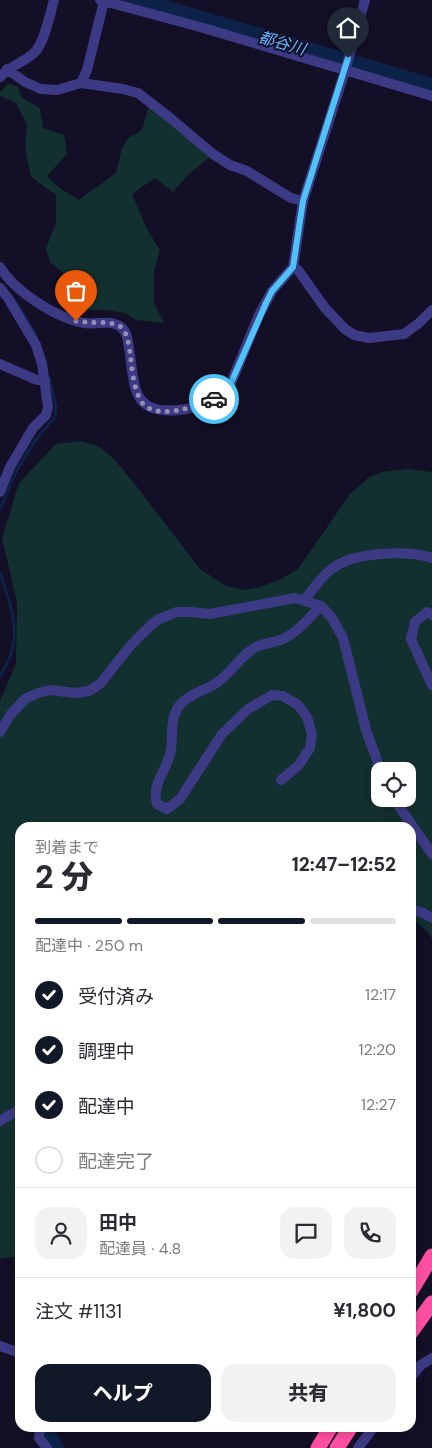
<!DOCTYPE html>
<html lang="ja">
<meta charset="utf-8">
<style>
:root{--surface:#fff;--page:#f2f2f3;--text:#2b2b33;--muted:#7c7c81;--line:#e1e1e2;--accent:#111827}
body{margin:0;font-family:"DM Sans","Noto Sans JP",sans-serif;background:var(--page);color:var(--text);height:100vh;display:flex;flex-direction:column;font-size:19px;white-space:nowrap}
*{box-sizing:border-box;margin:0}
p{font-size:16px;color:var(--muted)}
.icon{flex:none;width:28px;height:28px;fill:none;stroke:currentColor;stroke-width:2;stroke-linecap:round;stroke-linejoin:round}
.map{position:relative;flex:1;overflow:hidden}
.details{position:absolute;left:15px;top:822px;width:401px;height:610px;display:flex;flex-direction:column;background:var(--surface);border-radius:15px;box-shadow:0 2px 8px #0003}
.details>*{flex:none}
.controls{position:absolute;left:371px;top:762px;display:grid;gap:10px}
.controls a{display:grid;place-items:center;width:45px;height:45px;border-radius:10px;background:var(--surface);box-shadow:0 2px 8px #0003;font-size:25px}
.pin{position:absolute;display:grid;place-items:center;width:42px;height:42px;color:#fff;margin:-51px -21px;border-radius:50% 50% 50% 0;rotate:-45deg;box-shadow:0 0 5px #0007}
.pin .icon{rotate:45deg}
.courier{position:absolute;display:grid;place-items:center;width:50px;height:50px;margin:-25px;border:4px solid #4fc3f7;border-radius:50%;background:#fff;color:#222;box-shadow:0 1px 6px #0007}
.headline em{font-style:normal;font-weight:800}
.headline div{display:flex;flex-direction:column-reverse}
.headline{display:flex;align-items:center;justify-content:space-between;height:85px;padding:0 20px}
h1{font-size:32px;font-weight:800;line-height:38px}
.bar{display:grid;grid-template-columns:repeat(4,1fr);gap:8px 5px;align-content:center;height:60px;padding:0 20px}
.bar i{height:6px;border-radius:4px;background:var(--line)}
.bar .selected{background:var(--accent)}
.bar p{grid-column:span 4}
.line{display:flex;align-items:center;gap:12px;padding:0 20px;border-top:1px solid var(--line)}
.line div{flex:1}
.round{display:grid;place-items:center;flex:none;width:52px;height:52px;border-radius:15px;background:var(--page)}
ol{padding:0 20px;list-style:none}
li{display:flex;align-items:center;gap:15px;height:55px}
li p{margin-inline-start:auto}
li .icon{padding:5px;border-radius:50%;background:var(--accent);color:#fff;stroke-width:4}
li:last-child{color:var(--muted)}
li i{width:28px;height:28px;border:2px solid var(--line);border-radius:50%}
.button{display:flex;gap:10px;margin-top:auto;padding:10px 20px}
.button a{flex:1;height:58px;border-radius:15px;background:var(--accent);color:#fff;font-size:20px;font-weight:800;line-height:58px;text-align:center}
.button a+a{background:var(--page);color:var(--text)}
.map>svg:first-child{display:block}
</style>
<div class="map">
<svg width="432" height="1448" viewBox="0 0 432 1448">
<rect width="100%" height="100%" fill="#130f26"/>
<path fill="#12302f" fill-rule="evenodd" d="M8,84L17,86L22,98L40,108L43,128L64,135L67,154L47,176L60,188L79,200L116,173L122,148L128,138L142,130L150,102L213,154L190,173L173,192L155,178L132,194L148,231L160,250L154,270V303L164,323L136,320L125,313L105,310H80L75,292L67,276L50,262L46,248L56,223V195L31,177L25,147L27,125L16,103L0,96V92Z
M80,441L98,446L114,459L137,487L200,569L226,586L244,590L260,587L281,579L298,569L350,494L368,478L382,472L408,469L432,472V939L429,933L411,917V828H20V1259L13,1257L0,1259V701L16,664L17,603L2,538L19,483L56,444ZM380,771H408V799H380Z"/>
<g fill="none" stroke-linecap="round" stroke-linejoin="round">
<path stroke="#0c2248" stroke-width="3" d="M15,300L36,335
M0,509L17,470L34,442L55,417L56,406L49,377
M0,573C9,600 20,626 11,654C9,662 4,669 0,676"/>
<path stroke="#0c2248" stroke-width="18" d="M133,0L432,87
M46,1428L47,1436L55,1448"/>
<path stroke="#3d3a85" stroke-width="10" d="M100,0L200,27L432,96
M7,69L25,82L41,89L57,90L81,83L123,89L138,93L169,117L213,154L230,165L247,171L291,198L303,201
M0,77C11,65 25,62 35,52C45,41 50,14 54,0
M81,83L87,70L104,1
M0,267C14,291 56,318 84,323C95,325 111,319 121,327C127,332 128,340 129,348C135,384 130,415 178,410C198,409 218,398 231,383L259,315L272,291L293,267L303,201L345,71L365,0
M293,267L298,270L325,308L345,329L354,335L369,338L404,334L419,323L432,310
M0,288L8,298L36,345L42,364L48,407L46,415L33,428L10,467L0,492
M0,364L37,380H45
M304,600C314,589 320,577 333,568C354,552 407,550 432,558
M432,615L427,612L415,622L411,639L432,685
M0,732L11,714L25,699L38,693L50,690L75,693L89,691L100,684L130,646L151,625L159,619L177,612H192L210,614L295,598L321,606L332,618L343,638L366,730L381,771
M281,780L298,766L310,748L312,734L307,717L298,705L283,696L272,695L248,709L222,734L180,799L167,809L157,804C151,785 166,771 170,754C174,739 169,723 177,709C184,696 203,691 215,684C231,674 239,657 254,648C262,643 274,643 283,639C298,632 309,618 321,606
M394,799L432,854
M411,909L423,913L432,918
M0,1121L20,1109
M0,1346L20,1353
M411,1377L421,1365L432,1358
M40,1428L39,1438L47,1448
M358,1448L373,1428"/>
<path stroke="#ff4fa3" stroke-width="15" d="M411,1291L432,1256
M411,1332L432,1303
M318,1448L330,1428
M337,1448L350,1428"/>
</g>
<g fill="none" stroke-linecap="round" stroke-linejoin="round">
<path stroke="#948fb3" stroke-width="5" stroke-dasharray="0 9" d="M76,321C88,324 113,320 121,327C128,334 128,343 130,352C132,368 133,387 141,401C154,422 197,406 214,399"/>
<path stroke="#4fc3f7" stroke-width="6" d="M214,399L224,392L231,383L266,303L272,291L293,267L303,201L348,58"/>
</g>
<g text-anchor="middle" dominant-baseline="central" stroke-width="4" stroke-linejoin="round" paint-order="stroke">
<g font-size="16" font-style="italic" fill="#62b6ff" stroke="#130f26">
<text transform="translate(282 43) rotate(16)">都谷川</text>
</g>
</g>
</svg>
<div class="controls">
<a><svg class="icon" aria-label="locate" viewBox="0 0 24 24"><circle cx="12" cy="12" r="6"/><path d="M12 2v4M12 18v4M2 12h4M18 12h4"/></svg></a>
</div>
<div class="pin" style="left:76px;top:321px;background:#ea580c"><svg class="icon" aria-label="bag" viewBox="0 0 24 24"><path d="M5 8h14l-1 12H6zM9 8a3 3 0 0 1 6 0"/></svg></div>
<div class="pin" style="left:348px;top:58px;background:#1f2937"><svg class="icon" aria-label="home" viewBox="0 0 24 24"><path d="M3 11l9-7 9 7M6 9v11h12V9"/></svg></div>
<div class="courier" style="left:214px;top:399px"><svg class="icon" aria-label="car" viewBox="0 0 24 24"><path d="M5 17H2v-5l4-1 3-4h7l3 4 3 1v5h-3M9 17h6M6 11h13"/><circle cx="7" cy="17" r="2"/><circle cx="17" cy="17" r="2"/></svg></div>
<section class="details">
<div class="headline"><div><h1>2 分</h1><p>到着まで</p></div><em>12:47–12:52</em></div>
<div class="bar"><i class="selected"></i><i class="selected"></i><i class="selected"></i><i></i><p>配達中 · 250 m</p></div>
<ol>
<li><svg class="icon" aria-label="check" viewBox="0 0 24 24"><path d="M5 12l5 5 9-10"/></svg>受付済み<p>12:17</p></li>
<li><svg class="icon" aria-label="check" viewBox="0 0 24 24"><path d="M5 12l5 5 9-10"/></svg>調理中<p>12:20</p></li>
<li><svg class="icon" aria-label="check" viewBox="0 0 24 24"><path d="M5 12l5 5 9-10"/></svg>配達中<p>12:27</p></li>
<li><i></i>配達完了</li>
</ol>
<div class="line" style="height:90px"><a class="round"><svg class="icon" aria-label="person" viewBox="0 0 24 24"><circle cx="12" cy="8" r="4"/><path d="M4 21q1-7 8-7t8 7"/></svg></a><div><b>田中</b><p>配達員 · 4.8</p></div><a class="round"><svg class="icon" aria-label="chat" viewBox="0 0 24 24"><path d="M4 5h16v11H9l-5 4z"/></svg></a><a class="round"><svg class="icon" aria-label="phone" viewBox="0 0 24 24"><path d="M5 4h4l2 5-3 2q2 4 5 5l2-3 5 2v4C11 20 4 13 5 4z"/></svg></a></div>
<div class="line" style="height:65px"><div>注文 #1131</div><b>¥1,800</b></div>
<div class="button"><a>ヘルプ</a><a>共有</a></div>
</section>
</div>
